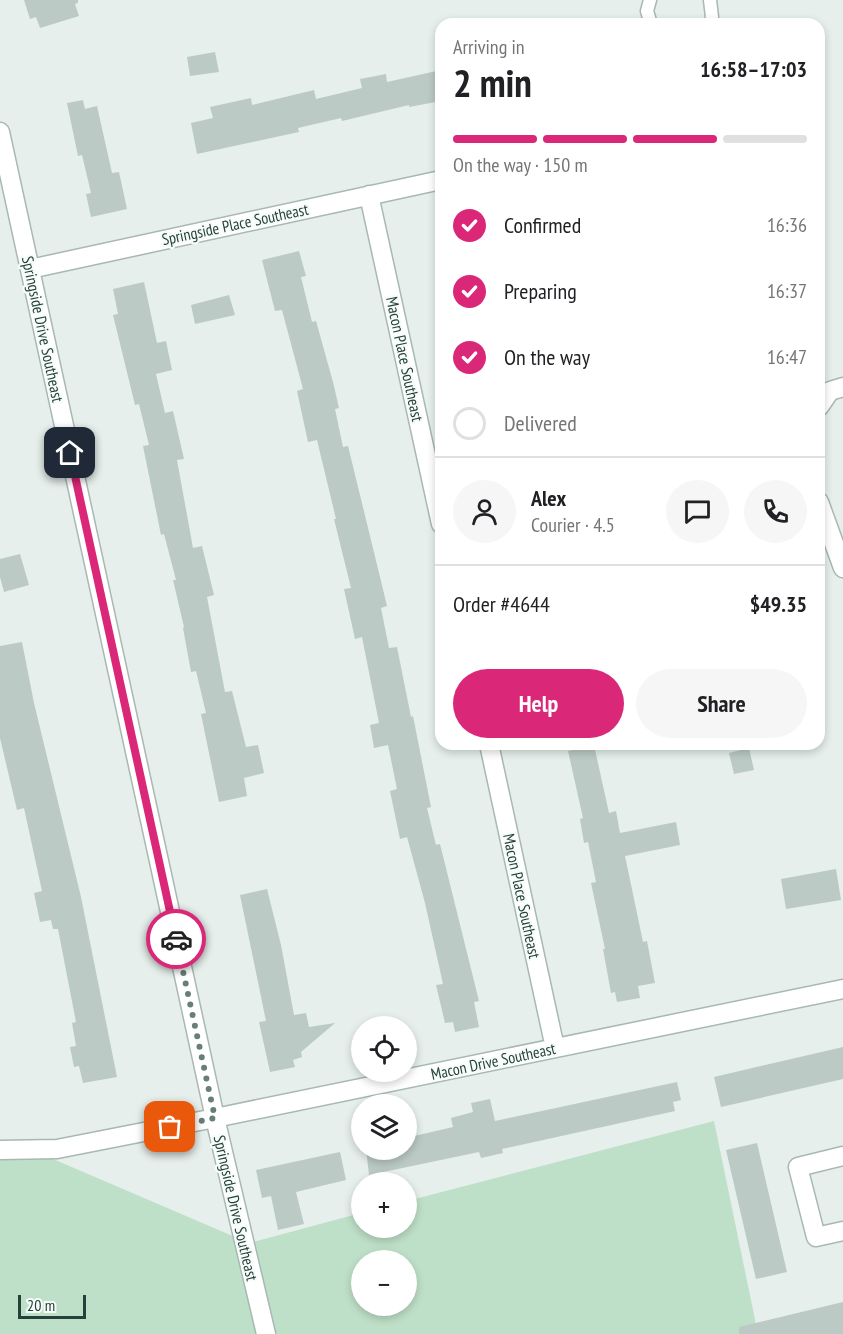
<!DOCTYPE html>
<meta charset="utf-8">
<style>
:root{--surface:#fff;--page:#f6f6f6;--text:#202124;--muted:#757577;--line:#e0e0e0;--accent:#db2777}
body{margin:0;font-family:"PT Sans Narrow",sans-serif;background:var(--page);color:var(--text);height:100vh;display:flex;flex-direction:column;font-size:22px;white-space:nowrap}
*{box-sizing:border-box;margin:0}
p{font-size:20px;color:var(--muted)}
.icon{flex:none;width:33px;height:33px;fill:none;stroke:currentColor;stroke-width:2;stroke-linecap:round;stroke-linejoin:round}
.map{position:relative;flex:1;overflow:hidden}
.side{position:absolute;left:435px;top:18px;width:390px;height:732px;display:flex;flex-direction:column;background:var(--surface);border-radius:18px;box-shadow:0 3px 9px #0003}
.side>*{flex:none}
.buttons{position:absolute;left:351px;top:1016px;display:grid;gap:12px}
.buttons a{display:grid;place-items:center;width:66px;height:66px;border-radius:50%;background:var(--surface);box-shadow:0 3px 9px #0003;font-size:30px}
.scale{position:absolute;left:18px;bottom:15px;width:68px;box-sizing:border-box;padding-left:6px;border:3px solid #24423a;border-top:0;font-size:16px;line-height:21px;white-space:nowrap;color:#24423a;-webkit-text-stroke:4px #f7fbf9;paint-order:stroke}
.pin{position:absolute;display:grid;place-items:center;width:51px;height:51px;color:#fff;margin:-26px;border-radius:12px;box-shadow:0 3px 9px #0006}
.courier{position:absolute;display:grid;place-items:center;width:60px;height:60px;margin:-30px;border:4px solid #db2777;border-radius:50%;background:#fff;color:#222;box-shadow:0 2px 8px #0007}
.overview em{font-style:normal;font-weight:600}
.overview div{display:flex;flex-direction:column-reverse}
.overview{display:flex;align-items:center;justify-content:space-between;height:102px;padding:0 18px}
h1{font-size:39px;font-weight:600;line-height:45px}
.bar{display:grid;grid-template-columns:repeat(4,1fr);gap:9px 6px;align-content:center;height:72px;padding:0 18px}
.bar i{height:8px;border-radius:4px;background:var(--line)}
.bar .current{background:var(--accent)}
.bar p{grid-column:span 4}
.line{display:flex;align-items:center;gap:15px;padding:0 18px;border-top:2px solid var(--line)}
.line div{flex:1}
.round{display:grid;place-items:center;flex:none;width:63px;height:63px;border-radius:32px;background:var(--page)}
ol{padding:0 18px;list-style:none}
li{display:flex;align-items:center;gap:18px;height:66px}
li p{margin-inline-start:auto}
li .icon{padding:6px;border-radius:50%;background:var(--accent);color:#fff;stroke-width:4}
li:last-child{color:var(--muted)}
li i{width:33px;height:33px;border:3px solid var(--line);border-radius:50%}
.cta{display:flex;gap:12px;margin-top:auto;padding:12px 18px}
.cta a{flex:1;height:69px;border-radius:36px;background:var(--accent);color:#fff;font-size:24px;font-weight:600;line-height:69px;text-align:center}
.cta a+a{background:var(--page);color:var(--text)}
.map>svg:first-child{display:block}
</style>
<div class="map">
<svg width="843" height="1334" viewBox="0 0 843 1334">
<rect width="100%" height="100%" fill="#e6efeb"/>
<path fill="#bfe0c8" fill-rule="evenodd" d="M714,1121L758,1334H0V1149L32,1150L249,1243L361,1213L362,1227H406L407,1201ZM362,1260H406V1305H362Z"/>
<path fill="#bbcac4" d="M24,0H78V3L75,4L79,16L40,28L36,17L30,19Z
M215,52L219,72L190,76L187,57Z
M441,70V101L409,107V105L342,121L341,118L298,128L299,132L197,154L191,123L213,118L210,107L251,98L252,105L314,90L316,99L362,88L360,79L386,74L387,82Z
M83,100L85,109L97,106L112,173L119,172L127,209L91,217L86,194L91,193L82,155L78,156L67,103Z
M299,251L306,276L301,277L312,322L316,321L333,382L339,408L335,409L343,447L348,446L381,581L387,606L381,608L389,648L397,647L411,717L413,716L431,807L427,808L436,845L440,844L479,1001L474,1002L479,1027L455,1032L453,1022L445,1023L436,985L443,984L425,903L407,837L400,839L390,791L397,789L388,745L374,748L370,725L379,723L362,637L355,639L344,589L351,588L334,519H336L317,440L308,442L297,391L303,389L282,310L275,311L262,260Z
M144,282L157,343L166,341L172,370L156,374L165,413L173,411L184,459L177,460L193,548L202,546L214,595L207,597L225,692L232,691L246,747L258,745L264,773L244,778L247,796L219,802L201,714L206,713L196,671L191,672L183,628L184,627L173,580H176L164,534L161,535L143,446L149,445L139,404L135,405L113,315L118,314L113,289Z
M229,295L235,315L195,324L191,305Z
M20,554L29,585L4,592L0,577V559Z
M22,642L34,703L81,897L117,1077L83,1083L79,1066L74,1067L70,1047L76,1046L72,1023L76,1022L58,929H53L51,920L40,922L34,893L42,891L24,808L17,810L0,738V646Z
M594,745L609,813L616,811L620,833L676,822L680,845L625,856L643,942L647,941L655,983L638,986L640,998L617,1002L615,992L611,993L603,949H605L591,883L596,882L588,842L584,843L580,819L583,818L568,751Z
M749,748L754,770L734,774L729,753Z
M836,869L841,900L786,909L781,879Z
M267,889L281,945L294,1015L306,1013L309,1027L335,1023L301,1052L302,1057L293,1060L295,1067L270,1072L259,1022L266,1021L240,895Z
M843,1047V1079L721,1107L714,1077Z
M677,1082L681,1100L673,1102L675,1111L502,1149L503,1153L481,1158L479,1152L369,1175L366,1149H406V1138L453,1127L451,1118L473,1112L471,1103L490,1099L495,1121Z
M757,1143L787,1272L756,1279L726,1150Z
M340,1152L346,1180L296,1192L304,1224L278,1230L271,1196L262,1198L256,1170Z
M843,1302V1334H739V1327Z"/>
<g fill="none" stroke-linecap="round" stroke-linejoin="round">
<g stroke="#a8b8b2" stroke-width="15">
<path id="service" d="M650,0L647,11L651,24
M710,24L712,17L710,0"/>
</g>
<g stroke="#a8b8b2" stroke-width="21">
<path id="minor" d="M0,132L215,1118L266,1334
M369,195L441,524
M30,269L441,180
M819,407L830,391L843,387
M819,502L843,568
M489,744L555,1048
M0,1150L57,1149L215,1118L843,989
M843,1156L798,1167L816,1237L843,1231"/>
</g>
<use href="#service" stroke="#fff" stroke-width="12"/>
<use href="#minor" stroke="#fff" stroke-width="18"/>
</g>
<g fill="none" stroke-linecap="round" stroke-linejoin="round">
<path stroke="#687f78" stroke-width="6" stroke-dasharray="0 10.8" d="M170,1127L215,1118L176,939"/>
<path stroke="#db2777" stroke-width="8" d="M70,453L176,939"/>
</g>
<g text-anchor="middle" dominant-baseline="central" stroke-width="4.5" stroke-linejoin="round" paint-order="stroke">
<g font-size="16" fill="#24423a" stroke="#f7fbf9">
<text transform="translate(235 224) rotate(-12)">Springside Place Southeast</text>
<text transform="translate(43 329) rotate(78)">Springside Drive Southeast</text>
<text transform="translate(405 359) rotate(78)">Macon Place Southeast</text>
<text transform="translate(522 896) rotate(78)">Macon Place Southeast</text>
<text transform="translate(493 1061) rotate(-12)">Macon Drive Southeast</text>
<text transform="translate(236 1208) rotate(77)">Springside Drive Southeast</text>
</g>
</g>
</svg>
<div class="buttons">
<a><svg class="icon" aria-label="locate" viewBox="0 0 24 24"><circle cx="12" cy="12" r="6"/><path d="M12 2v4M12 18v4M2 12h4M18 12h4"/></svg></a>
<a><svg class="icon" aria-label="layers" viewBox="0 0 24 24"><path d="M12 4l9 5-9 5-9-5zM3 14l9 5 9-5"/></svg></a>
<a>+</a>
<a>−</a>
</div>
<div class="scale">20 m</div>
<div class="pin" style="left:170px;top:1127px;background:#ea580c"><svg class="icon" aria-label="bag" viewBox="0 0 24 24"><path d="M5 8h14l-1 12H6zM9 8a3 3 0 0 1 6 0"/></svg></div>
<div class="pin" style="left:70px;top:453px;background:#1f2937"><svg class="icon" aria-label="home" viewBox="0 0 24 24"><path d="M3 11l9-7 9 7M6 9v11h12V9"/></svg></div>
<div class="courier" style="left:176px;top:939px"><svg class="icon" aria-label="car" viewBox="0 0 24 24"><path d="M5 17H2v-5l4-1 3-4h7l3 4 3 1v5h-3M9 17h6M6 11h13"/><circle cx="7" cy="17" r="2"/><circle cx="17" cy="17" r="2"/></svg></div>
<section class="side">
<div class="overview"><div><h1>2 min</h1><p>Arriving in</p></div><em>16:58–17:03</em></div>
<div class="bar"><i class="current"></i><i class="current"></i><i class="current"></i><i></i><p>On the way · 150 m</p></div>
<ol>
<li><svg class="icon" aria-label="check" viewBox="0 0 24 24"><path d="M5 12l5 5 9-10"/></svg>Confirmed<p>16:36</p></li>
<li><svg class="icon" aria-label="check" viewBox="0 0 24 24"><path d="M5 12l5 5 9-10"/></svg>Preparing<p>16:37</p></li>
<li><svg class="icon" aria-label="check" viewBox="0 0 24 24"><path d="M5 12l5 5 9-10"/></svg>On the way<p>16:47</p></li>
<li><i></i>Delivered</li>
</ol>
<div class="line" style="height:108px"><a class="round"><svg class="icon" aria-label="person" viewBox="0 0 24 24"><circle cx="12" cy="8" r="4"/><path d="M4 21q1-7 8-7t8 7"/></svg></a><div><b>Alex</b><p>Courier · 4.5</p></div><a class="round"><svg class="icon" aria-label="chat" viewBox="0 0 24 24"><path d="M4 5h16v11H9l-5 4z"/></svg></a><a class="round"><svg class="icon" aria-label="phone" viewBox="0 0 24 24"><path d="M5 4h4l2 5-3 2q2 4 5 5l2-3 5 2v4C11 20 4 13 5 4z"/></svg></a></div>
<div class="line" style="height:78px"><div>Order #4644</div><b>$49.35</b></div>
<div class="cta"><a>Help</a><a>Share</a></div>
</section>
</div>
